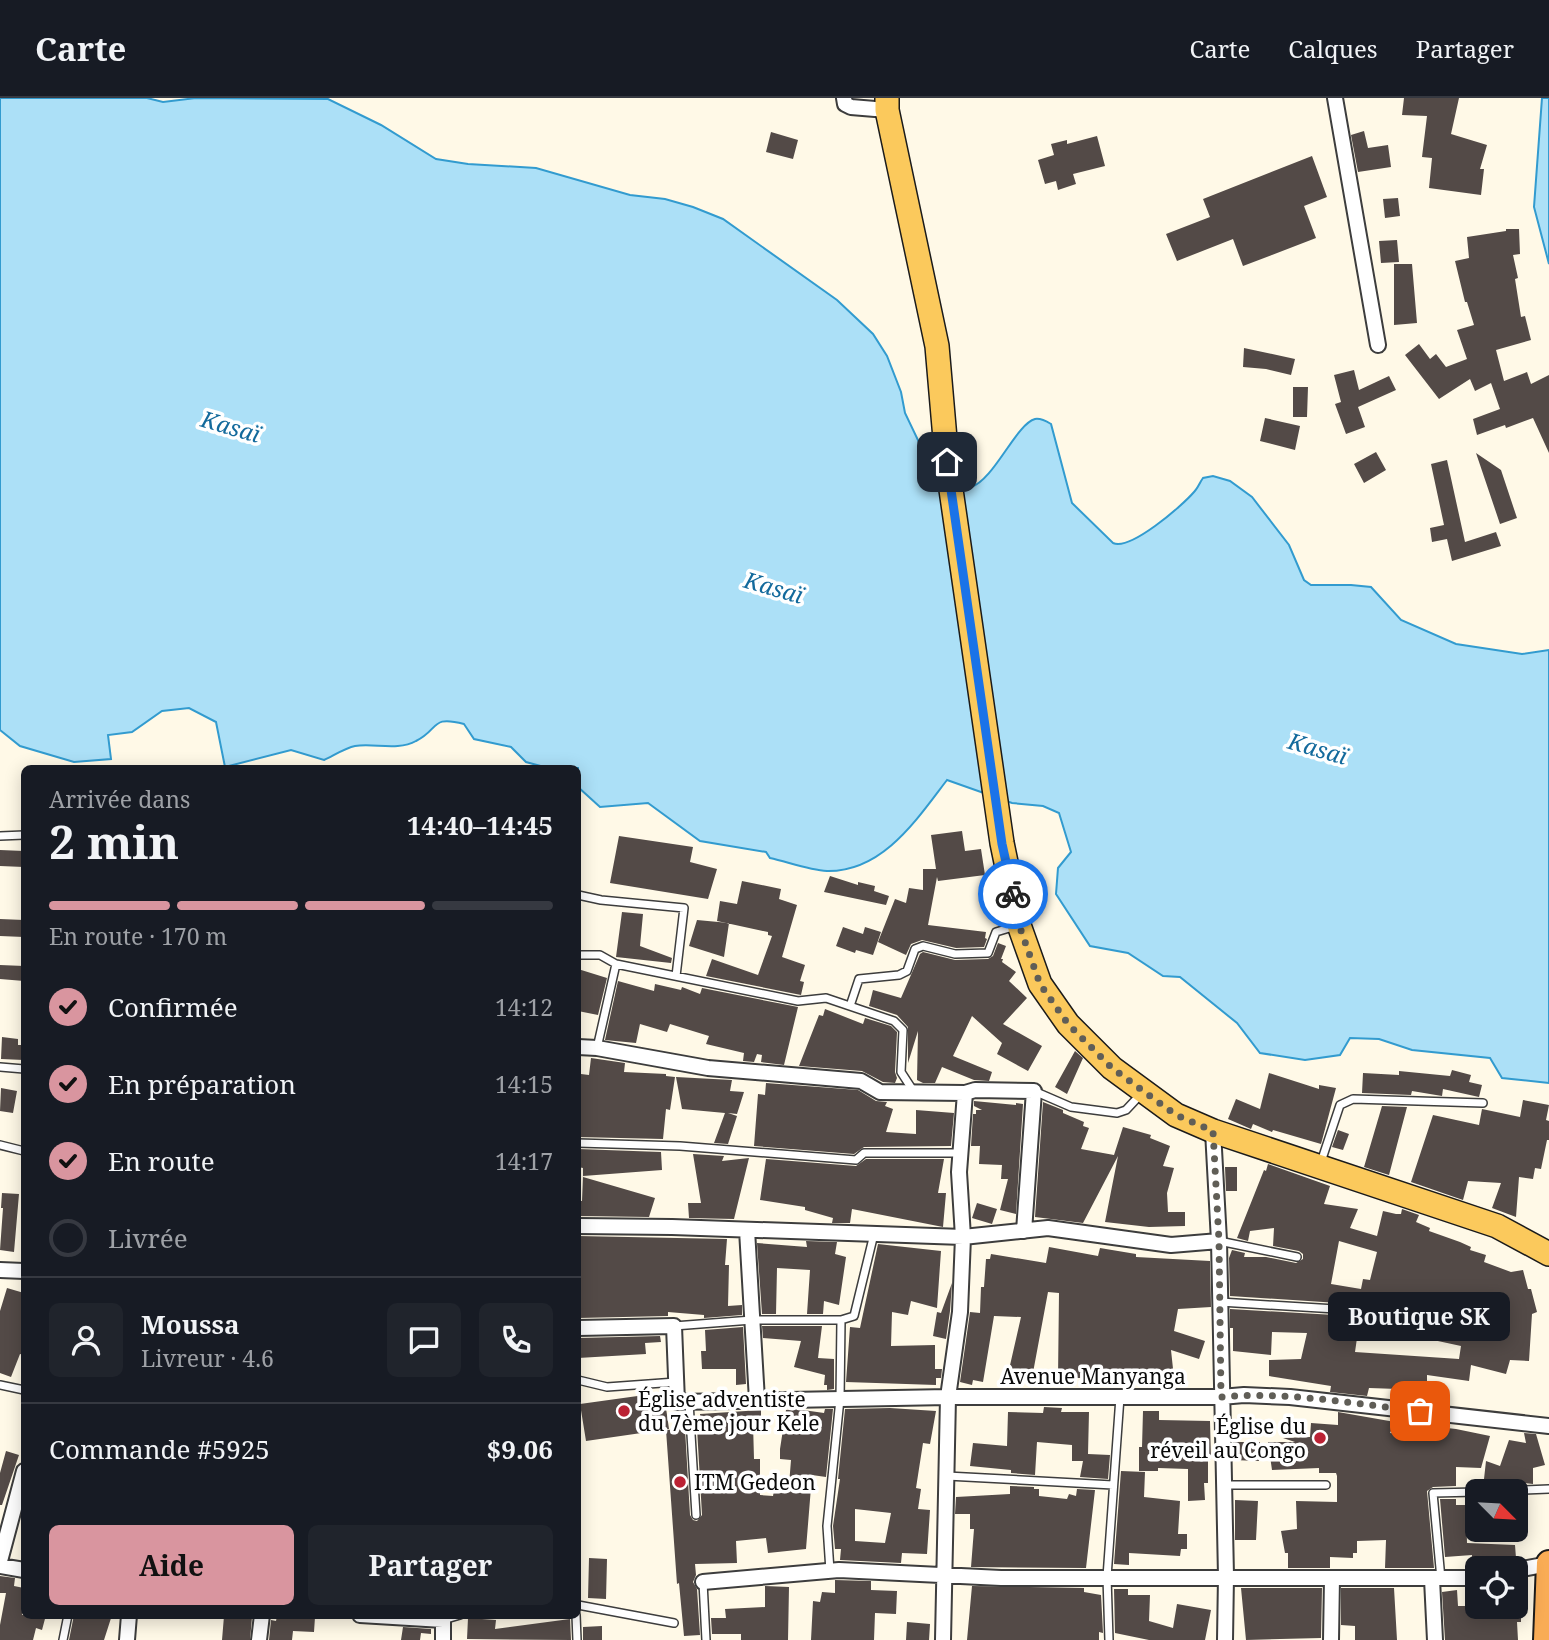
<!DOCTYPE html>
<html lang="fr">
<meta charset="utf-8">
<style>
:root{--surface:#171b24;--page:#20242c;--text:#f1f3f6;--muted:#9ea1a6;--line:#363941;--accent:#d9959f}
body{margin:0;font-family:"Noto Serif",serif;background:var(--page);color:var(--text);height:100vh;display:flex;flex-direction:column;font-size:26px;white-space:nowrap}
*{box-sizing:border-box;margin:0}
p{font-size:23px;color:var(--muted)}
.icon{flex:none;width:38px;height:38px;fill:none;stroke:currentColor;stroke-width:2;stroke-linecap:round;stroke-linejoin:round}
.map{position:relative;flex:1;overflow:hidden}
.drawer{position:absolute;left:21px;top:667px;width:560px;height:854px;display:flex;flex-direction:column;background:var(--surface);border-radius:10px;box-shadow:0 4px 18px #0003}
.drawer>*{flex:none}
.needle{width:46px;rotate:114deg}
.controls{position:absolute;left:1465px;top:1381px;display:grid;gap:14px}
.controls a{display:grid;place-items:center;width:63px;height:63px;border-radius:10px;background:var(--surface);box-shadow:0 4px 18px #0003;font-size:35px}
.pin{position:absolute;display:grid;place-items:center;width:60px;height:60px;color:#fff;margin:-30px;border-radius:14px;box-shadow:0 4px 10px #0006}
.courier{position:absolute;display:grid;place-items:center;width:70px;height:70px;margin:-35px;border:5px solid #1a73e8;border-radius:50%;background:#fff;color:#222;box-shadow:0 2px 9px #0007}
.bubble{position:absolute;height:49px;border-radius:10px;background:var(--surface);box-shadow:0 4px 18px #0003;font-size:23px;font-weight:700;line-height:49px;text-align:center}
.headline em{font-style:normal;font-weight:700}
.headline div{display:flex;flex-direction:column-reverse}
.headline{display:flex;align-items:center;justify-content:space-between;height:119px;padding:0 28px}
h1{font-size:46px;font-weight:700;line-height:52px}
.bar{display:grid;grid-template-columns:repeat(4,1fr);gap:10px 7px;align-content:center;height:84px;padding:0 28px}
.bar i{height:9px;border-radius:5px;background:var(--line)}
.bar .on{background:var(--accent)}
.bar p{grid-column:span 4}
.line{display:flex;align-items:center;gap:18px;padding:0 28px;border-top:2px solid var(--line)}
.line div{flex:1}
.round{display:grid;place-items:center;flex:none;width:74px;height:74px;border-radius:10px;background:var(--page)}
ol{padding:0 28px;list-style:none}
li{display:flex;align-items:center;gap:21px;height:77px}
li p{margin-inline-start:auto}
li .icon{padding:7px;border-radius:50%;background:var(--accent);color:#111;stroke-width:4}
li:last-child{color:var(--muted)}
li i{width:38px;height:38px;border:4px solid var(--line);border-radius:50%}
.primary-button{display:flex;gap:14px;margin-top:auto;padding:14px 28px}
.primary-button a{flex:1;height:80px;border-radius:10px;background:var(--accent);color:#111;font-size:28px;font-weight:700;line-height:80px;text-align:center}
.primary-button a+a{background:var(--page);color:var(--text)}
header{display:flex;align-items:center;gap:42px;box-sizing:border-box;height:98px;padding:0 35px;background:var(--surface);border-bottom:2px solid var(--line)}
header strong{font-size:33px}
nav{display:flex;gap:38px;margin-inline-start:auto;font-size:24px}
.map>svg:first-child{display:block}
</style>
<header>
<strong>Carte</strong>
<nav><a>Carte</a><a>Calques</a><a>Partager</a></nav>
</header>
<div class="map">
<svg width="1549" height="1542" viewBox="0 0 1549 1542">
<rect width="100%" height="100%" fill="#fff9e7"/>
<path fill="#ace0f7" stroke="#329bcf" stroke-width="2" d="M0,0H147L163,4L196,0L328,1L381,27L436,61L468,66L536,70L630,97L665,101L693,109L723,121L837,202L873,236L887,258L901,294L905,315L928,363L932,382L938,389C948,389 962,392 971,389C994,382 1016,326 1035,321C1040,320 1046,323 1051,326L1072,405L1113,445C1130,453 1182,408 1194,394C1198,390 1200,384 1203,380L1213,378L1230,383L1252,399L1289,447L1304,482L1311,487H1351L1371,489L1401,522L1456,546L1522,556L1549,552V985L1502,980L1490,960L1412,952L1379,941L1350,940L1340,957L1305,962L1260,955L1237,925L1180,879L1163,878L1128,855L1090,848L1056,796L1058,770L1071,754L1059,715L1043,708L1012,705L947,682C917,721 883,774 827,773C809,772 788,764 770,760L766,754L700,743L648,705L600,709L578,689V670H548L526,664L511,649L474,641L464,626C430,617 440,631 416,643C398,653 374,645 355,648C345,650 333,658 324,662L291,652L225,669L216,624L189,610L162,613L132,634L108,637L111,661L74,664L20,648L0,632Z
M1542,0H1549V166L1534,109Z"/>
<path fill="#534a47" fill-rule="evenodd" d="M1404,0H1459L1451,36L1487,47L1480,71H1484L1481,97L1429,90L1432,60L1422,59L1427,18L1402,17Z
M1364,33L1368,50L1388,47L1391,69L1358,74L1351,37Z
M771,34L798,42L793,61L766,54Z
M1097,38L1105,68L1073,76L1076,86L1058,92L1056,83L1045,86L1038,62L1054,57L1051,46L1067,42V46Z
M1312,58L1327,99L1304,108L1316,140L1243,168L1233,141L1177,163L1166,136L1210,119L1203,101Z
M1398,100L1400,118L1385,120L1383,101Z
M1506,131H1519L1520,156L1513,157L1518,180L1515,181L1521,219L1525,218L1531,242L1496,252L1504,283L1527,274L1531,286L1549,277V355L1533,320L1506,330L1505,327L1477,337L1473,321L1500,311L1491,285L1475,293L1470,281L1439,301L1405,257L1419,246L1430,261L1436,256L1446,269L1467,261L1457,232L1474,227L1467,204H1465L1455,163L1469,160L1467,139L1506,133Z
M1397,142L1399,164L1381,165L1379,143Z
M1394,166H1412L1417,225L1394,227Z
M1244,250L1295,261L1291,277L1266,271L1243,269Z
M1354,272L1359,292L1389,278L1396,292L1358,309L1365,329L1346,336L1335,306L1341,304L1334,277Z
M1293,289H1308L1307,319H1293Z
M1265,320L1300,328L1295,352L1260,343Z
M1376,354L1386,372L1364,385L1354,366Z
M1476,355L1501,372L1517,420L1500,426Z
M1447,362L1465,444L1496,434L1501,448L1452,463L1447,441L1432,444L1430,430L1444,427L1431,366Z
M962,733L965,753L981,751L985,777L938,783L937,779L928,827L986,834L985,840L987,841L984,849L956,850L922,842L911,846L906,857L878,844L895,801L906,805L909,790L923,792V771H936L931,737Z
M619,738L693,749L690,764L717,771L708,801L610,785Z
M0,752L24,753V769L0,768Z
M830,778L858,787V784L875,788L874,793L889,798L886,807L824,794Z
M742,783L781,791L779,801L797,807L782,859L805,867L800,883L804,884L801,897L706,878L712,861L758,877L772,838L768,837V834L717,823L720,803L737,806Z
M622,814L643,816L640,848L672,860L671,865L616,859Z
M0,821L24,822V839L0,838Z
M697,822L729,825L724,859L689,848Z
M843,829L863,836L865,829L881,834L873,857L856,852L855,855L836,848Z
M998,845L1006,848L1001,861H1003L1002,864L1016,874L1009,883L1027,900L1003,926L1042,948L1028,973L997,956L1002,945L972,918L953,958L992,974L989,983L974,982L942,969L935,985H923L917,982L918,933L908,965V929L897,917L869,908L873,892L901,900L920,856L923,854L955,862L988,861L993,858Z
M0,867L24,868V883L0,881Z
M578,871L607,880L598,917L578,913Z
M618,883L654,893L655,886L681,892L682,889L700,896L702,890L798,909L784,967L761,964L762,957L757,956L754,964L743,963L744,955L706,946L709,938L670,926L667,934L640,926L636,945L605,942Z
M825,911L863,926L865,920L891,928L897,934L895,974L897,980L895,985L883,984L862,973L799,968L819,917L823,918Z
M2,939L18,941V947H24V962L1,961Z
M1075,953L1083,960L1067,996L1055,989Z
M591,960L625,965L624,974L666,976V978L675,979L670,1012L666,1011L663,1041L578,1039V1003L580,1002L581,976L589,977Z
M1452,972L1471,977L1469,984L1482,987L1479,999L1443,991L1442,998L1412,993L1411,997L1362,995L1363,975L1399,977V973L1450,978Z
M1269,975L1319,991V987L1336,990L1321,1046L1273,1032L1272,1034L1253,1026L1251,1031L1228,1021L1236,1001L1260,1011Z
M676,979L732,982L730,993L744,994L737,1016L728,1015L737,1018L728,1046L714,1045L725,1015L682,1011Z
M766,985L858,992L876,1003L887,1004L885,1008L893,1011L886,1034L916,1036V1012L954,1015L951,1048L864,1049L854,1056L754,1048L758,996L765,997Z
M1,990L17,993L13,1015L0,1013Z
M1523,1002L1549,1007L1546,1022L1549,1023V1042H1547L1541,1071L1535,1070L1533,1081L1519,1079L1516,1119L1492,1110L1501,1085L1468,1083L1463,1102L1411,1084L1433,1017L1479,1027L1482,1011L1520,1019Z
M974,1003L1016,1007V1005L1023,1006L1016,1116L1000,1112L1008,1081H1001L1002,1067L979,1066L980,1048H971L973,1016H976V1012H982L974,1008Z
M1043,1004L1063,1012V1015L1084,1024L1083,1028L1089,1030L1081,1051L1114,1057L1123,1029L1151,1037L1150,1040L1170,1048L1163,1068L1174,1070L1167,1095L1168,1114H1185V1128L1149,1129L1105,1124L1118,1058L1083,1125L1035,1119Z
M1382,1008L1407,1009L1389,1077L1364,1069Z
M1338,1032L1349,1036L1343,1052L1332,1049Z
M578,1051L661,1054L662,1072L583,1078V1070L578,1069Z
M693,1056L724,1058L722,1063L749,1060L734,1121L689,1120L688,1105H701Z
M766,1061L856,1068L866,1061H944L938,1095H946L943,1129L852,1111L850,1125H832L833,1120L805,1112V1109L760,1102Z
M1268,1066L1330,1088L1324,1106L1358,1111L1350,1130L1377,1138L1383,1113L1396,1116H1401L1402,1111L1419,1117L1416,1124L1430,1130L1429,1133L1460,1144L1471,1149L1470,1152L1486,1157L1484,1164L1511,1174L1523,1172L1528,1191H1531L1537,1214L1532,1216L1529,1263L1510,1262L1506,1276L1471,1267L1469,1283L1427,1277V1292L1369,1290L1367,1298L1330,1294L1331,1288L1269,1278V1262L1301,1261L1307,1235L1272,1234L1271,1257L1233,1253V1230H1230V1211L1369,1219L1375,1214L1374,1210L1369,1207L1230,1198L1229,1160L1232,1152L1245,1155L1244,1159H1266L1296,1165L1303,1161V1156L1299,1153L1273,1148L1274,1130L1250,1133L1248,1143L1237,1140L1264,1072L1266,1073ZM1339,1143L1377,1154L1370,1182L1363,1181L1361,1191L1331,1186ZM1359,1226L1461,1248L1459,1261L1355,1254Z
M1225,1069H1237V1093H1226Z
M583,1079L655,1100L649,1119L578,1118V1103H582Z
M2,1095L19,1096L14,1154L0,1152L3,1110H1Z
M977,1105L997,1111L992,1126L972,1120Z
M578,1138L727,1141L725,1167H729L728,1208L742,1207V1217L704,1220V1217L668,1214V1218L578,1220Z
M806,1143L837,1144L835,1156L846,1159L839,1207L824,1203L823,1216H807L810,1172L777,1170L776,1216H762L757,1145L807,1149Z
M878,1146L941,1153L937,1210L911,1203L908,1217L892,1214L891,1248L935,1247V1271H942L941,1280H936V1287L846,1284L850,1229L860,1230Z
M1049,1149L1098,1158L1100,1150L1136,1156V1159L1210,1163L1211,1209L1178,1211L1174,1233L1205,1243L1199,1261L1171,1252L1174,1280L1160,1281L1159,1271L1119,1275L1120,1280H1058L1059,1195L1048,1194L1032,1280L1008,1276L1021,1219L994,1218L983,1284L973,1282L972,1287L960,1284L970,1214L980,1215L981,1189H984L986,1161H990L991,1156L1046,1165Z
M952,1185L950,1213L946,1241L933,1238L937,1214L941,1215Z
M7,1190L24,1195V1257L20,1256L11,1279L0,1275V1213Z
M762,1228H822L818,1260L834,1261V1291L827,1292V1287H824L825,1277L794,1269L801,1243L763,1240Z
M743,1229L746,1286L736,1287V1271H702L701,1253H706L705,1232Z
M660,1238L661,1244L645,1245L646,1256L578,1260V1240Z
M652,1296L653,1305L665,1303L669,1331L586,1343L580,1306Z
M1044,1309L1062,1310L1061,1314H1089L1088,1356L1110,1357L1108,1381L1080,1379L1083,1363H1072V1347L1037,1344L1035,1377L1011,1375V1372L970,1368L973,1345L1007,1348L1008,1314L1043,1315Z
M890,1310L936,1313L930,1346L923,1345L916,1390L921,1391L918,1411L930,1412L927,1456L902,1455L901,1465L840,1462L841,1451H835L833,1428L840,1381H838L845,1311ZM855,1411L891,1415L885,1445L855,1443Z
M796,1311L824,1315L825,1311H833L826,1379L812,1377L806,1451L768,1455L766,1440L736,1443L737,1465L695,1466L696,1477L693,1484L697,1491L700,1537L684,1538L679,1485L677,1486L666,1332L685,1331L690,1417L693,1422L697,1423L702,1417L697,1330H701L700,1316L761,1312V1325H753L754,1361H760V1397L773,1398L775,1387H789L791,1362L780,1361V1351L786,1312Z
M1143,1313H1159V1322L1210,1323L1211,1362H1208V1385H1204L1205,1402L1188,1403V1371L1158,1370V1373H1139V1349H1142Z
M1338,1314L1395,1324L1390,1335L1438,1340V1329L1456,1331L1490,1338L1481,1370L1456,1369V1388L1433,1389L1427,1393L1434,1470H1385L1386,1442L1357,1443V1455H1353V1460L1330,1459V1470H1288V1455H1285L1281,1433L1297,1431L1296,1403L1337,1404V1378L1336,1375H1319V1370L1272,1372L1268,1344H1295L1283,1340L1310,1339L1311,1325L1338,1327Z
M1524,1335L1536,1336L1545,1367L1533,1370V1386L1484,1381L1486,1363L1500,1368L1509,1342L1526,1345Z
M1233,1344H1260L1259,1363L1233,1362Z
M6,1353L19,1357L2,1407H0V1375Z
M1121,1373L1145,1374L1144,1399L1180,1403L1178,1436H1187V1451H1181L1180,1458L1129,1455V1467L1114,1466Z
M1010,1388L1034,1389V1391H1039V1398L1067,1401L1069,1396L1076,1398L1077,1391L1095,1392L1086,1470L971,1469L974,1431H970V1416H955L956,1399L1010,1396Z
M1440,1401H1456V1407H1466L1467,1445L1515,1447L1516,1460L1487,1463L1472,1462V1457L1445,1459Z
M1235,1402L1258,1403L1256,1442H1235Z
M589,1460L607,1461L606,1501L588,1500Z
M0,1478L15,1480L14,1488L24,1490L22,1517H46L42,1532L36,1530L33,1542H0V1527L6,1495H0Z
M835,1482L871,1483V1492L897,1493L896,1516L875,1515L874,1542H811L813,1503L820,1504L822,1494L835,1495Z
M765,1488L789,1489L788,1542H741V1536H712L711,1520H726L725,1511L765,1509Z
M972,1488L1084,1490V1494L1101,1497L1103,1535L1099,1534V1542H967Z
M1241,1490H1322L1321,1540L1246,1542Z
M1341,1490H1394L1397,1542H1355V1528L1341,1527Z
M1114,1491H1128V1497H1150L1149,1523L1173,1530L1177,1506L1211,1512L1205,1542H1149L1115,1535Z
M1457,1492L1458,1508H1521V1524H1517L1518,1542H1445L1442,1494Z
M74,1517H112L104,1542H69Z
M224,1518L252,1519L250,1542H222Z
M277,1518L315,1519L314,1534L293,1533L292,1542H269L271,1522L276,1523Z
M468,1520L496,1522L495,1531L570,1521L571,1542L467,1541Z
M907,1524L930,1526L929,1542H906Z
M602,1528V1542H583V1529Z
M403,1529L431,1531V1536L421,1535L420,1542H401Z"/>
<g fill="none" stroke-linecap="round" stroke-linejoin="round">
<g stroke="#3d3d3d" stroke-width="10">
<path id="service" d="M0,738L24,737
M578,797L601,802L684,810L676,878
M578,857H600L616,866L798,903L826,900L894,923L903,932L901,974L914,994
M850,908L859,881L899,877L907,873L915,851L923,848L955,856L988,855L996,834L1016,828
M597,950L616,866
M0,969L24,971
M1034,993L1071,1009L1117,1015L1126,1012L1141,996
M578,1045L680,1048L856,1062L864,1055H960
M0,1047L24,1053
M1321,1064L1340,1007L1353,1001L1483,1005
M1219,1143L1297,1159
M1220,1204L1369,1213
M841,1222L854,1218L874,1136
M674,1228L752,1222H841L840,1301L827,1428L830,1473
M578,1282L607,1289L676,1284
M0,1287L24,1292
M689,1304L696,1417
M947,1378L1113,1387
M1224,1387H1326
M1500,1393L1549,1391
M1441,1481L1433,1395L1477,1394
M703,1484L706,1542
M578,1507L674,1525
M576,1517L577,1542
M443,1522L460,1517
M63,1542L68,1517
M1109,1542L1107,1479L1120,1299"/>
</g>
<g stroke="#3d3d3d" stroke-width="18">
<path id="minor" d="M844,0L845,6L851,9L887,12
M1335,0L1378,247
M578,949L597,950L708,970L861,983L880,994L965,995
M1213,1033L1219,1143L1226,1478L1225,1542
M578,1128L672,1129L963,1139L1048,1130L1171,1147L1219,1143
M747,1132L757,1302
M0,1172L24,1173
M578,1230L674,1228L677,1304L948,1299H1221L1244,1297L1290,1299L1549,1328
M0,1463L24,1373
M0,1468L24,1472
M1516,1472L1549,1466
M1432,1481L1435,1542
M703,1484L839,1472L1001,1480H1477
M360,1517L443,1522
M127,1542L129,1517
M259,1542L262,1517
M443,1542V1517
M943,1542L948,1299L960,1214L963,1139L959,1074L965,995L975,992L1034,993L1024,1133
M1331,1542L1332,1480"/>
</g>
<g stroke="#1b1b1b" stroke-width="26">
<path id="primary" d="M887,0V12L937,248L947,364L1002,745L1019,827L1040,886L1068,926L1112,970L1176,1017L1213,1033L1497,1128L1549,1156"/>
</g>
<g stroke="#1b1b1b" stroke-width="28">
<path id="trunk" d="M1546,1542L1549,1465"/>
</g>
<use href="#service" stroke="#fff" stroke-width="7"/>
<use href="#minor" stroke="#fff" stroke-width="14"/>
<use href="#primary" stroke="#fbc95c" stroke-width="23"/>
<use href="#trunk" stroke="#f9ac55" stroke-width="24"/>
</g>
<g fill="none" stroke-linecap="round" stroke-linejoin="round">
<path stroke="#605e57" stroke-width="7" stroke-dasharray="0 12.6" d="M1013,796L1019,827L1040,886L1068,926L1112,970L1176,1017L1213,1033L1219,1143L1221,1299C1287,1293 1354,1306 1420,1313"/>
<path stroke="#1a73e8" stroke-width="9" d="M947,364L1002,746L1013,796"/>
</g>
<g fill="#bb2234" stroke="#fff" stroke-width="2.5">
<circle cx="624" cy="1313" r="7"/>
<circle cx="1320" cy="1340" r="7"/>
<circle cx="680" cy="1384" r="7"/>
</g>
<g text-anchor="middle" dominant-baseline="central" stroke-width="7" stroke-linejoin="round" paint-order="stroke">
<g font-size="21" fill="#0a0a0a" stroke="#fff">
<text x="1093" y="1278">Avenue Manyanga</text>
</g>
<g font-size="21" fill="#0a0a0a" stroke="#fff" text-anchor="start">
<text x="638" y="1301">Église adventiste<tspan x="638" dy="24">du 7ème jour Kele</tspan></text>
<text x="1306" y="1328" text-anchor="end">Église du<tspan x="1306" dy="24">réveil au Congo</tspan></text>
<text x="694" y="1384">ITM Gedeon</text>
</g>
<g font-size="23" font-style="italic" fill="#136a9c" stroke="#fff">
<text transform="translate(231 328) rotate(16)">Kasaï</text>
<text transform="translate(774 489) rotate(16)">Kasaï</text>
<text transform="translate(1318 650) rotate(16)">Kasaï</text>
</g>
</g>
</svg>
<div class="controls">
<a><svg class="needle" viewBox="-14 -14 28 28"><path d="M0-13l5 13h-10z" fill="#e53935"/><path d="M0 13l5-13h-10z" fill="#9ea1a6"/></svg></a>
<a><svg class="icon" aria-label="locate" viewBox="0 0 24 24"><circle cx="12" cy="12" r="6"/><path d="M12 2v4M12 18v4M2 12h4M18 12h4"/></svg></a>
</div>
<div class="pin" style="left:1420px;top:1313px;background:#ea580c"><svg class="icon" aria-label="bag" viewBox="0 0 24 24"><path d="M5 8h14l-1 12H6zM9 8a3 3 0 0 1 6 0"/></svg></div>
<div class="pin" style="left:947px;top:364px;background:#1f2937"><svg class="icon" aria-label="home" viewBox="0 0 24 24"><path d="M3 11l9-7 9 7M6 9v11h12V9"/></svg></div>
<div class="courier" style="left:1013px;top:796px"><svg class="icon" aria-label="bike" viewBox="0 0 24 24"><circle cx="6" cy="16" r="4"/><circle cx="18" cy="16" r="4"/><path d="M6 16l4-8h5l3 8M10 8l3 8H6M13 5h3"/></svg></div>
<div class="bubble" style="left:1328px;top:1194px;width:182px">Boutique SK</div>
<section class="drawer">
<div class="headline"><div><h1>2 min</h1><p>Arrivée dans</p></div><em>14:40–14:45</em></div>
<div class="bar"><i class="on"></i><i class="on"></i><i class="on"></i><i></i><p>En route · 170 m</p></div>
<ol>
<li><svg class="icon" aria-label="check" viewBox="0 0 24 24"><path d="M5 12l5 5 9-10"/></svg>Confirmée<p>14:12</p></li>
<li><svg class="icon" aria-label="check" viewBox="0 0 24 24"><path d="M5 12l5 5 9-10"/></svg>En préparation<p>14:15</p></li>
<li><svg class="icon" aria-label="check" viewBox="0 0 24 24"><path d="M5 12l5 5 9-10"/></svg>En route<p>14:17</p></li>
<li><i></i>Livrée</li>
</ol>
<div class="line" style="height:126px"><a class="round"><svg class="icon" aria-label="person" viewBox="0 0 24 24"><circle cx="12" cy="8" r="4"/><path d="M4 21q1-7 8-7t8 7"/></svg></a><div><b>Moussa</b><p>Livreur · 4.6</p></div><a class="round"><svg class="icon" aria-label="chat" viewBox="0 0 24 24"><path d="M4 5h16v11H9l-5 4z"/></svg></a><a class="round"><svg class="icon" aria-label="phone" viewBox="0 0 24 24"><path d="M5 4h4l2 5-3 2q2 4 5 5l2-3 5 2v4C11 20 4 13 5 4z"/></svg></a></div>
<div class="line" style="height:91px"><div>Commande #5925</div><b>$9.06</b></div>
<div class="primary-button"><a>Aide</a><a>Partager</a></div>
</section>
</div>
